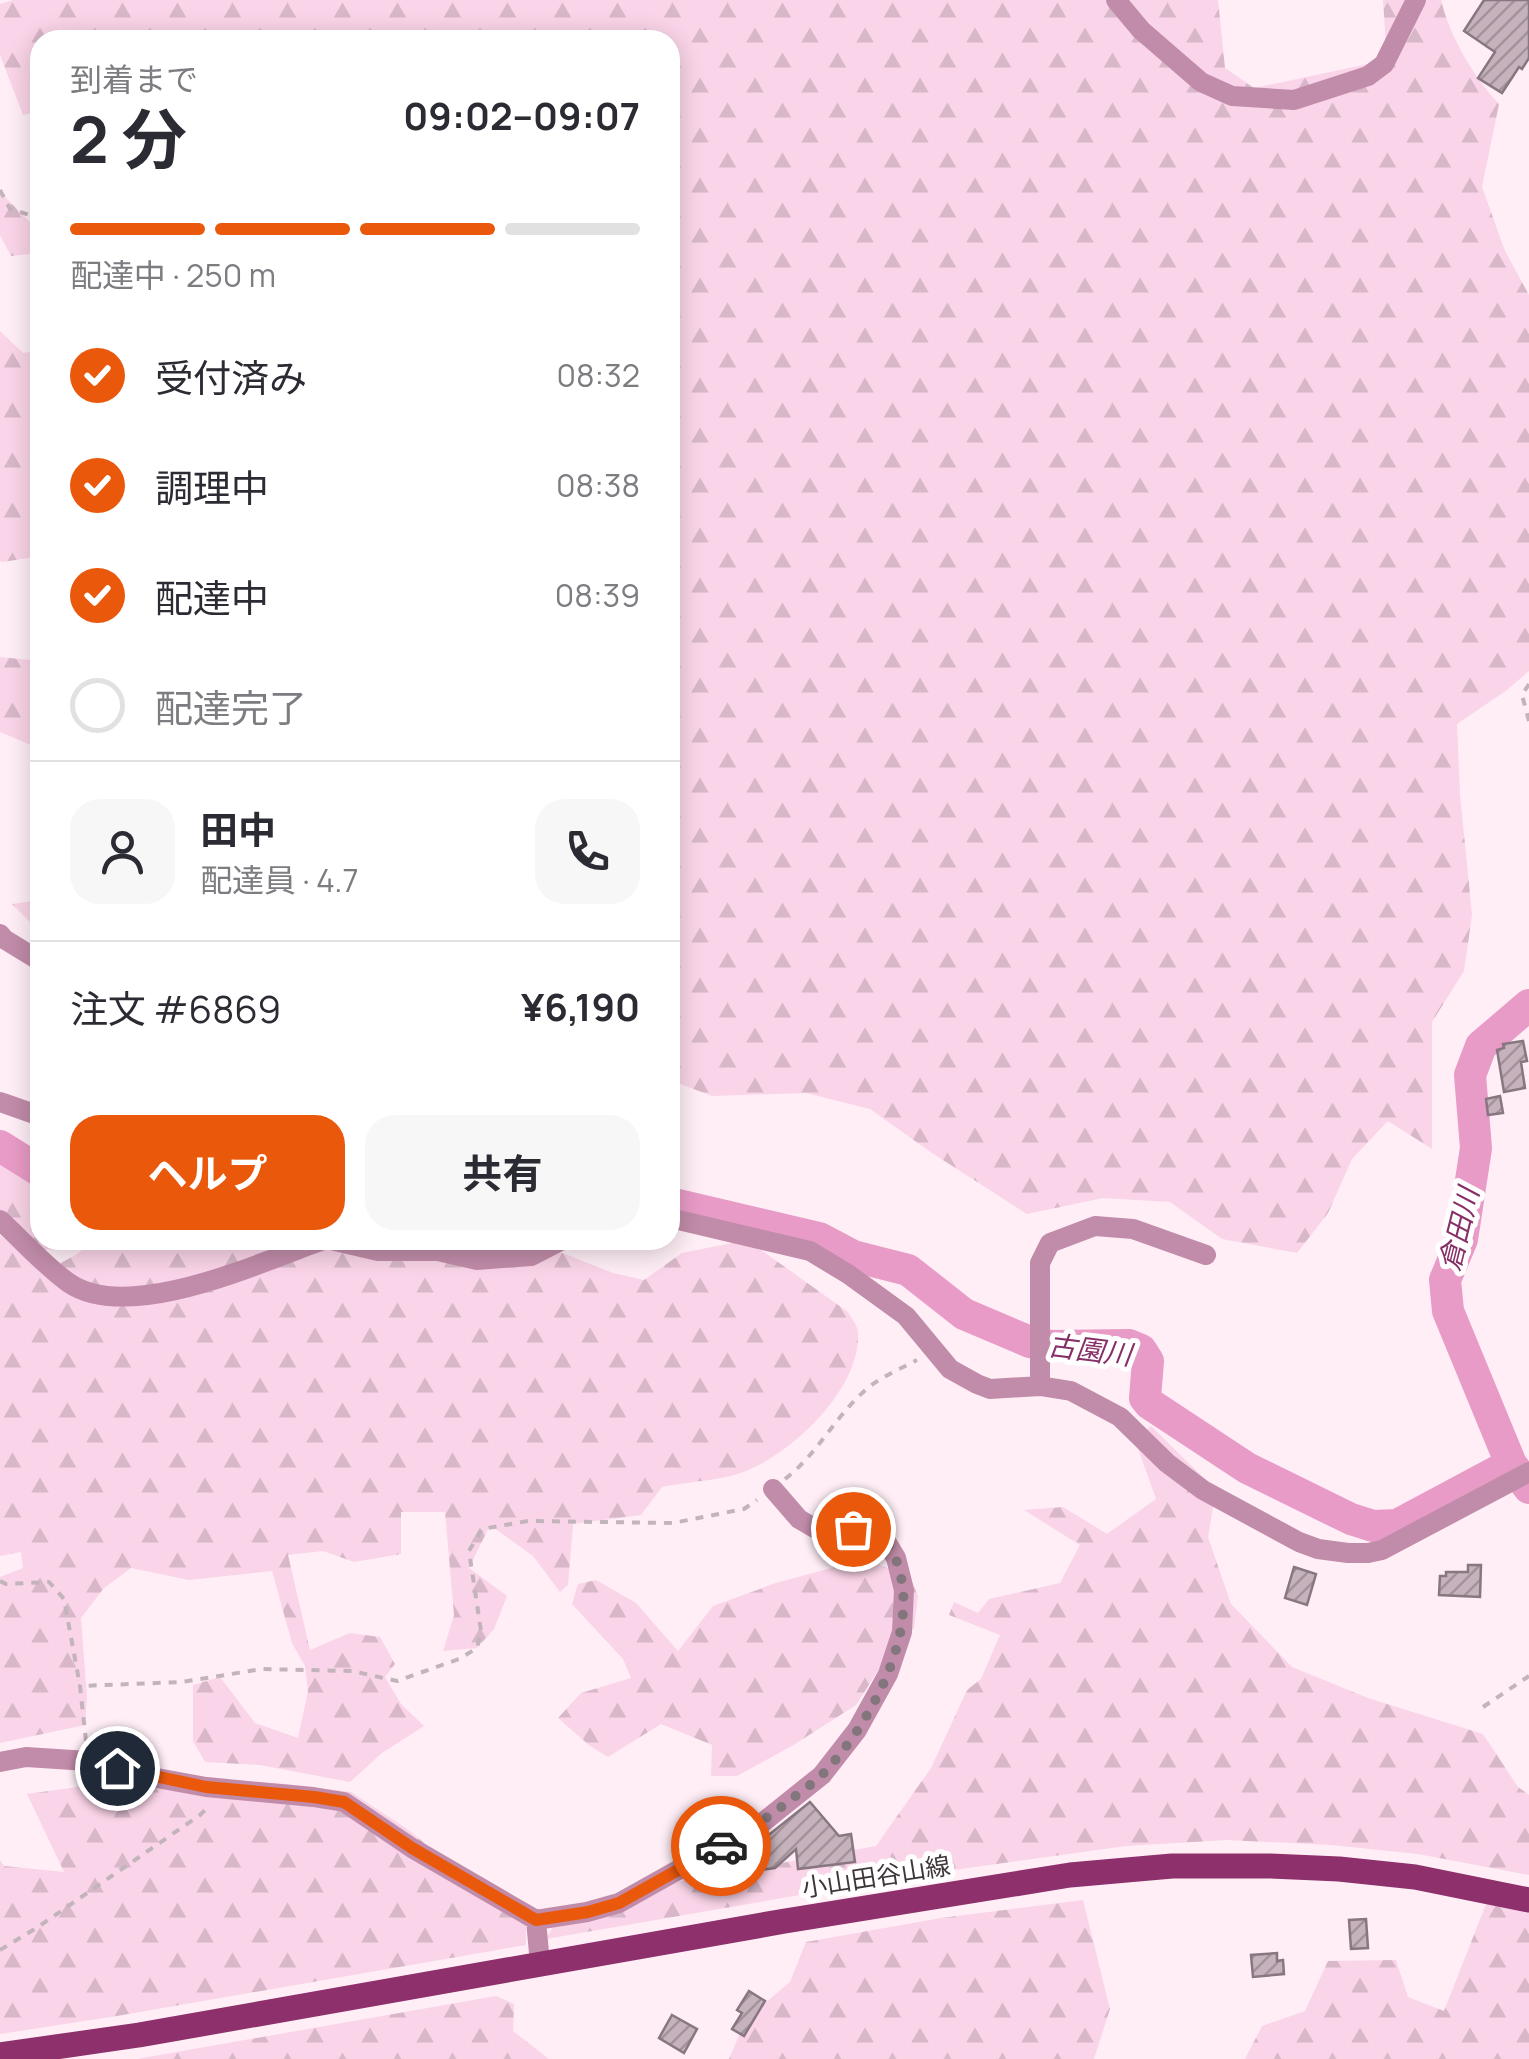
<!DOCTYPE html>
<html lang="ja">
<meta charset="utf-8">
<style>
:root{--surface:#fff;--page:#f7f7f7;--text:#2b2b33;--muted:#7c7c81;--line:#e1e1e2;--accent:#ea580c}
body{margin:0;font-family:Manrope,"Noto Sans JP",sans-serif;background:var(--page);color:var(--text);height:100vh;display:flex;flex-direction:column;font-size:38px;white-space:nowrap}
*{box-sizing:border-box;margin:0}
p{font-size:32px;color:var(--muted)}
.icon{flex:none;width:55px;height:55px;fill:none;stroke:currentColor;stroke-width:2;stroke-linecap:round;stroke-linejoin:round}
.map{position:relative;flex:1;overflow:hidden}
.sheet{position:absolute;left:30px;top:30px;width:650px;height:1220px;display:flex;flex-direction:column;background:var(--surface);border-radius:30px;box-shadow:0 5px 25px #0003}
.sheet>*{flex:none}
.pin{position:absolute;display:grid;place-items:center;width:85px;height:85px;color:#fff;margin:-42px;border:5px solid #fff;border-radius:50%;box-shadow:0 2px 10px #0007}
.courier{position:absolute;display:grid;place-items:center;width:100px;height:100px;margin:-50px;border:8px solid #ea580c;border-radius:50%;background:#fff;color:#222;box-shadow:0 2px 12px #0007}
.summary em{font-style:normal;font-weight:700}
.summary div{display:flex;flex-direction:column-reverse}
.summary{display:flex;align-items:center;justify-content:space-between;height:170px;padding:0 40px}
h1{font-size:65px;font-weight:700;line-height:75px}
.bar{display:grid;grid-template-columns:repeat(4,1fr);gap:15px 10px;align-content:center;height:120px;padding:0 40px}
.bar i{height:12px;border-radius:8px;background:var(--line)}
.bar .active{background:var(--accent)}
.bar p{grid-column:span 4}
.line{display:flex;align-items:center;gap:25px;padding:0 40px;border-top:2px solid var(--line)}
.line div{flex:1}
.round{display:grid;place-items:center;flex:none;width:105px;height:105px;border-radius:30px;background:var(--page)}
ol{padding:0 40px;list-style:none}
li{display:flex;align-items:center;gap:30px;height:110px}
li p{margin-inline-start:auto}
li .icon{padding:10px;border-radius:50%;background:var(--accent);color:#fff;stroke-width:4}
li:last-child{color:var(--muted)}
li i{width:55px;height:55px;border:5px solid var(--line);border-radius:50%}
.primary-button{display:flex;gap:20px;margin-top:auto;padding:20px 40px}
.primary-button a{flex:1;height:115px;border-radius:30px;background:var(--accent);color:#fff;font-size:40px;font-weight:700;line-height:115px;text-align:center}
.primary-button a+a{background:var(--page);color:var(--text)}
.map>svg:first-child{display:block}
</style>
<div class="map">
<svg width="1529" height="2059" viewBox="0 0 1529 2059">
<defs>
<pattern id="forest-firs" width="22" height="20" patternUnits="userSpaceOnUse" patternTransform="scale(2.5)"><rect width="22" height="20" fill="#fad4e8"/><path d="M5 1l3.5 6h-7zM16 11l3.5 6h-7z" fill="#d7b7c8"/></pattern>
<pattern id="building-hatch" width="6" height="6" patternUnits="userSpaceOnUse" patternTransform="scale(2.5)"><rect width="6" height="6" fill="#c6b2bc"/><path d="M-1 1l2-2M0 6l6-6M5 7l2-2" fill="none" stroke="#a2929a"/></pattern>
</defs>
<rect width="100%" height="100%" fill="#ffeef6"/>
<path fill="url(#forest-firs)" d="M13,0H1218L1225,68L1254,88L1387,60L1383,0H1441C1450,37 1473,76 1499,104L1482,187L1505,251L1529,295V671L1507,690L1457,724L1460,794L1472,915L1464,971L1432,1022V1149L1388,1121L1352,1159L1328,1213L1297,1253L1222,1239L1170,1202L1103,1198L1027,1214L932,1153L870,1109L806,1093L712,1096L670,1080V40H40V111L23,115L0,55V4Z
M0,192L30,222L40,220V253L11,256L0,235Z
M0,331L23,353L40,350V556L3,562L0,561Z
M0,657L40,661V749L0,732Z
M40,900V932L12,904Z
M0,1153L40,1188V1240H69L65,1245L39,1251L0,1211Z
M0,1235L47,1270L74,1256L96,1240H400L466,1245L550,1248L613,1273L644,1280L682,1253L747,1240L848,1312C852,1319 858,1326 858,1333C861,1388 794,1452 746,1471C725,1480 686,1482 662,1487L641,1515L573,1524L568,1585L560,1592L533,1556L490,1525L469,1568L507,1596L494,1629L477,1648L443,1651L454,1615L445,1512H401V1554L354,1562L323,1551L288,1555L310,1650L350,1633L380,1637L395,1664L385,1677L401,1704L424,1726L382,1753L350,1782L260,1765L205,1762L193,1741V1685L220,1677L255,1723L298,1738L308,1691L305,1666L292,1643L272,1571L189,1580L131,1568L104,1588L81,1618L87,1697L85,1725L0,1743V1577L23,1568L21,1552L0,1556Z
M1151,1426L1216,1490L1208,1537L1231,1604L1292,1667L1368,1698L1483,1734L1518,1787L1529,1795V1875L1418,1854L1331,1845L1227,1840L1126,1846L904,1877L546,1939L553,1927L638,1889L876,1846L931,1768L967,1690L981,1679L1000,1635L949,1615L954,1602L978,1613L989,1599L1060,1583L1080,1545L1024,1510L1063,1507L1107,1534L1156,1499L1135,1440Z
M865,1559L910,1577L918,1596L914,1628L888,1655L856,1705L792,1746L737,1776H711L712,1745L661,1724L608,1757L590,1746L558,1718L581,1693L631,1678L623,1659L572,1604L578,1584L596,1580L636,1603L678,1651L713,1606L776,1583Z
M190,1778L286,1784L351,1792L407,1829L526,1924V1945L117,2016L0,2034V1860L4,1866L64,1872L27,1794L78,1787H144Z
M1488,1899L1529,1911V2059H1245L1262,2026L1305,2011L1328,1961L1396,1960L1408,1997L1444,2011Z
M1083,1900L1110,2009L1094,2059H729L746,2019L790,1982L806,1942L941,1918Z
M496,1996L514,2004L513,2031L549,2059H137Z"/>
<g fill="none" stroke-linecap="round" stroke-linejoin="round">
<path stroke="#e89bc6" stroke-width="32" d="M1529,1005L1481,1046L1470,1075L1476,1148L1462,1239L1445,1280L1448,1311L1511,1464L1529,1488
M0,1146L40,1171
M670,1203L819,1238L853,1256L908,1270L964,1314L1030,1342L1051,1346L1129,1345L1141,1350L1148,1361L1145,1398L1150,1404L1247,1468L1351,1519L1373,1526L1397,1525L1511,1464"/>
</g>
<path fill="url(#building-hatch)" stroke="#887680" stroke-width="2.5" d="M1484,0H1529V58L1522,69L1519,67L1502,93L1478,78L1495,52L1464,31Z
M1523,1041L1527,1061L1521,1062L1525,1088L1504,1092L1497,1050L1504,1048L1503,1044Z
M1500,1096L1503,1113L1488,1115L1486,1099Z
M1468,1565H1481L1480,1597L1439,1595L1440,1576H1446V1572H1468Z
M1294,1567L1316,1574L1307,1605L1285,1598Z
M810,1802L839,1836L851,1834L855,1862L798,1869L796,1849L775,1868L744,1872L734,1854L770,1834Z
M1366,1919L1368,1948L1351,1949L1349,1920Z
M1277,1953V1961L1283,1960L1284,1974L1253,1977L1251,1955Z
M749,1991L765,2001L744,2036L732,2029L742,2013L737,2010Z
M672,2015L697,2029L684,2053L659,2038Z"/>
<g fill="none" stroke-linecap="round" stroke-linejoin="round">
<path stroke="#c2b4ba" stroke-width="4" stroke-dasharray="8 8" stroke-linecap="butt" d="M0,190L10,209L40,218
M1529,684L1522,695L1529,721
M785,1479C818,1454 837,1413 869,1387C883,1376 902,1368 917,1360
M0,1581L6,1584L49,1582L64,1599L80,1686
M1483,1707L1529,1676
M86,1741L80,1686L182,1682L262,1669L352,1671L397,1681L459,1659L477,1648L481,1631L469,1551L482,1529L528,1521L673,1523L744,1509L757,1500
M0,1950L38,1927L200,1815L210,1805"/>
<path stroke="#c18ca9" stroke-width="20" d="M1116,0L1141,30L1201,82L1232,96L1294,100L1368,76L1384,64L1416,0
M0,934L4,939L40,961
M0,1102L40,1116
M670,1218L810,1251L848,1274L906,1316L950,1369L977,1384L990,1389L1040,1386L1071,1391L1120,1417L1167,1463L1203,1490L1299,1542L1318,1549L1348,1553H1368L1382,1550L1529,1472
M0,1220C22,1240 45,1266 69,1283C129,1324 261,1262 323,1240
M331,1240L378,1251H438L477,1260L531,1256L562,1240
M1040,1386V1263L1050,1243L1095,1226L1133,1229L1206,1255
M0,1762L26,1757L88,1761L146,1776L206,1787L313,1797L344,1802L412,1848L536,1920
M540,1964L536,1920L587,1912L619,1903L762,1823L822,1775L857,1730L888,1674L902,1632L904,1590L896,1558L887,1543L875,1534L853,1529H816L799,1519L773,1489"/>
<path stroke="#8d306b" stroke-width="25" d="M0,2055L139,2035L785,1921L1070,1875L1172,1866H1270L1339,1869L1415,1877L1529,1900"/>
</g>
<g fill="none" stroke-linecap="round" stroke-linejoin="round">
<path stroke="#82767c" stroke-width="10" stroke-dasharray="0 18" d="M721,1846C751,1829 772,1815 798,1794C806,1788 815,1782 822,1775C868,1727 917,1639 900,1573C896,1557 891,1542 876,1535C869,1532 860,1531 853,1529"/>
<path stroke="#ea580c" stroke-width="12" d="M117,1768L206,1787L314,1797L344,1802L412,1848L536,1920L588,1912L619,1903L721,1846"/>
</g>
<g text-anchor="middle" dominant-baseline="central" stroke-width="10" stroke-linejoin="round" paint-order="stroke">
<g font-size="25" fill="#3e363a" stroke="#fff">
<text transform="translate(876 1876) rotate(-9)">小山田谷山線</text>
</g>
<g font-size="28" font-style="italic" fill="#872f67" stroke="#fff">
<text transform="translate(1458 1229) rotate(-76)">倉田川</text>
<text transform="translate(1090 1349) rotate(7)">古園川</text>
</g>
</g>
</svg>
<div class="pin" style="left:853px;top:1529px;background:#ea580c"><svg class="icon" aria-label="bag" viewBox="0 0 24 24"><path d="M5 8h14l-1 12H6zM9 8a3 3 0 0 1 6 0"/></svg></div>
<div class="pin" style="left:117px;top:1768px;background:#1f2937"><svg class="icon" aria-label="home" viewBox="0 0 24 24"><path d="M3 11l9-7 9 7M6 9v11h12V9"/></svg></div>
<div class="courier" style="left:721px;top:1846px"><svg class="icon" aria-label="car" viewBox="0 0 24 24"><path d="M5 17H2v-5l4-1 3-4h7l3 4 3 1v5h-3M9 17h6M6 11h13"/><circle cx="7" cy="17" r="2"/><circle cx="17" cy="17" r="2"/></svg></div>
<section class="sheet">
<div class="summary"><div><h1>2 分</h1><p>到着まで</p></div><em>09:02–09:07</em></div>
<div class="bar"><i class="active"></i><i class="active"></i><i class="active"></i><i></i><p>配達中 · 250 m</p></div>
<ol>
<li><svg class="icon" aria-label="check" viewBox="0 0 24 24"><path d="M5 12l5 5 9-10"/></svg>受付済み<p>08:32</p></li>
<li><svg class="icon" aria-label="check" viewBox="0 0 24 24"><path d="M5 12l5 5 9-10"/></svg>調理中<p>08:38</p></li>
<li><svg class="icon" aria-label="check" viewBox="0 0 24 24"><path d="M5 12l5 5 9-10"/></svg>配達中<p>08:39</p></li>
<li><i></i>配達完了</li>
</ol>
<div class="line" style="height:180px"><a class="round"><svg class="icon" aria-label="person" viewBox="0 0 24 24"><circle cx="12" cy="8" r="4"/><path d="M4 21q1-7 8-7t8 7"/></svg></a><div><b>田中</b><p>配達員 · 4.7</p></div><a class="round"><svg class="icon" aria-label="phone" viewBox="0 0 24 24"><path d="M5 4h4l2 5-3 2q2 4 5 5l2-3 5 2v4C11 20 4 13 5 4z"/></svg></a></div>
<div class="line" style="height:130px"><div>注文 #6869</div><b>¥6,190</b></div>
<div class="primary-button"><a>ヘルプ</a><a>共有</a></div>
</section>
</div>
